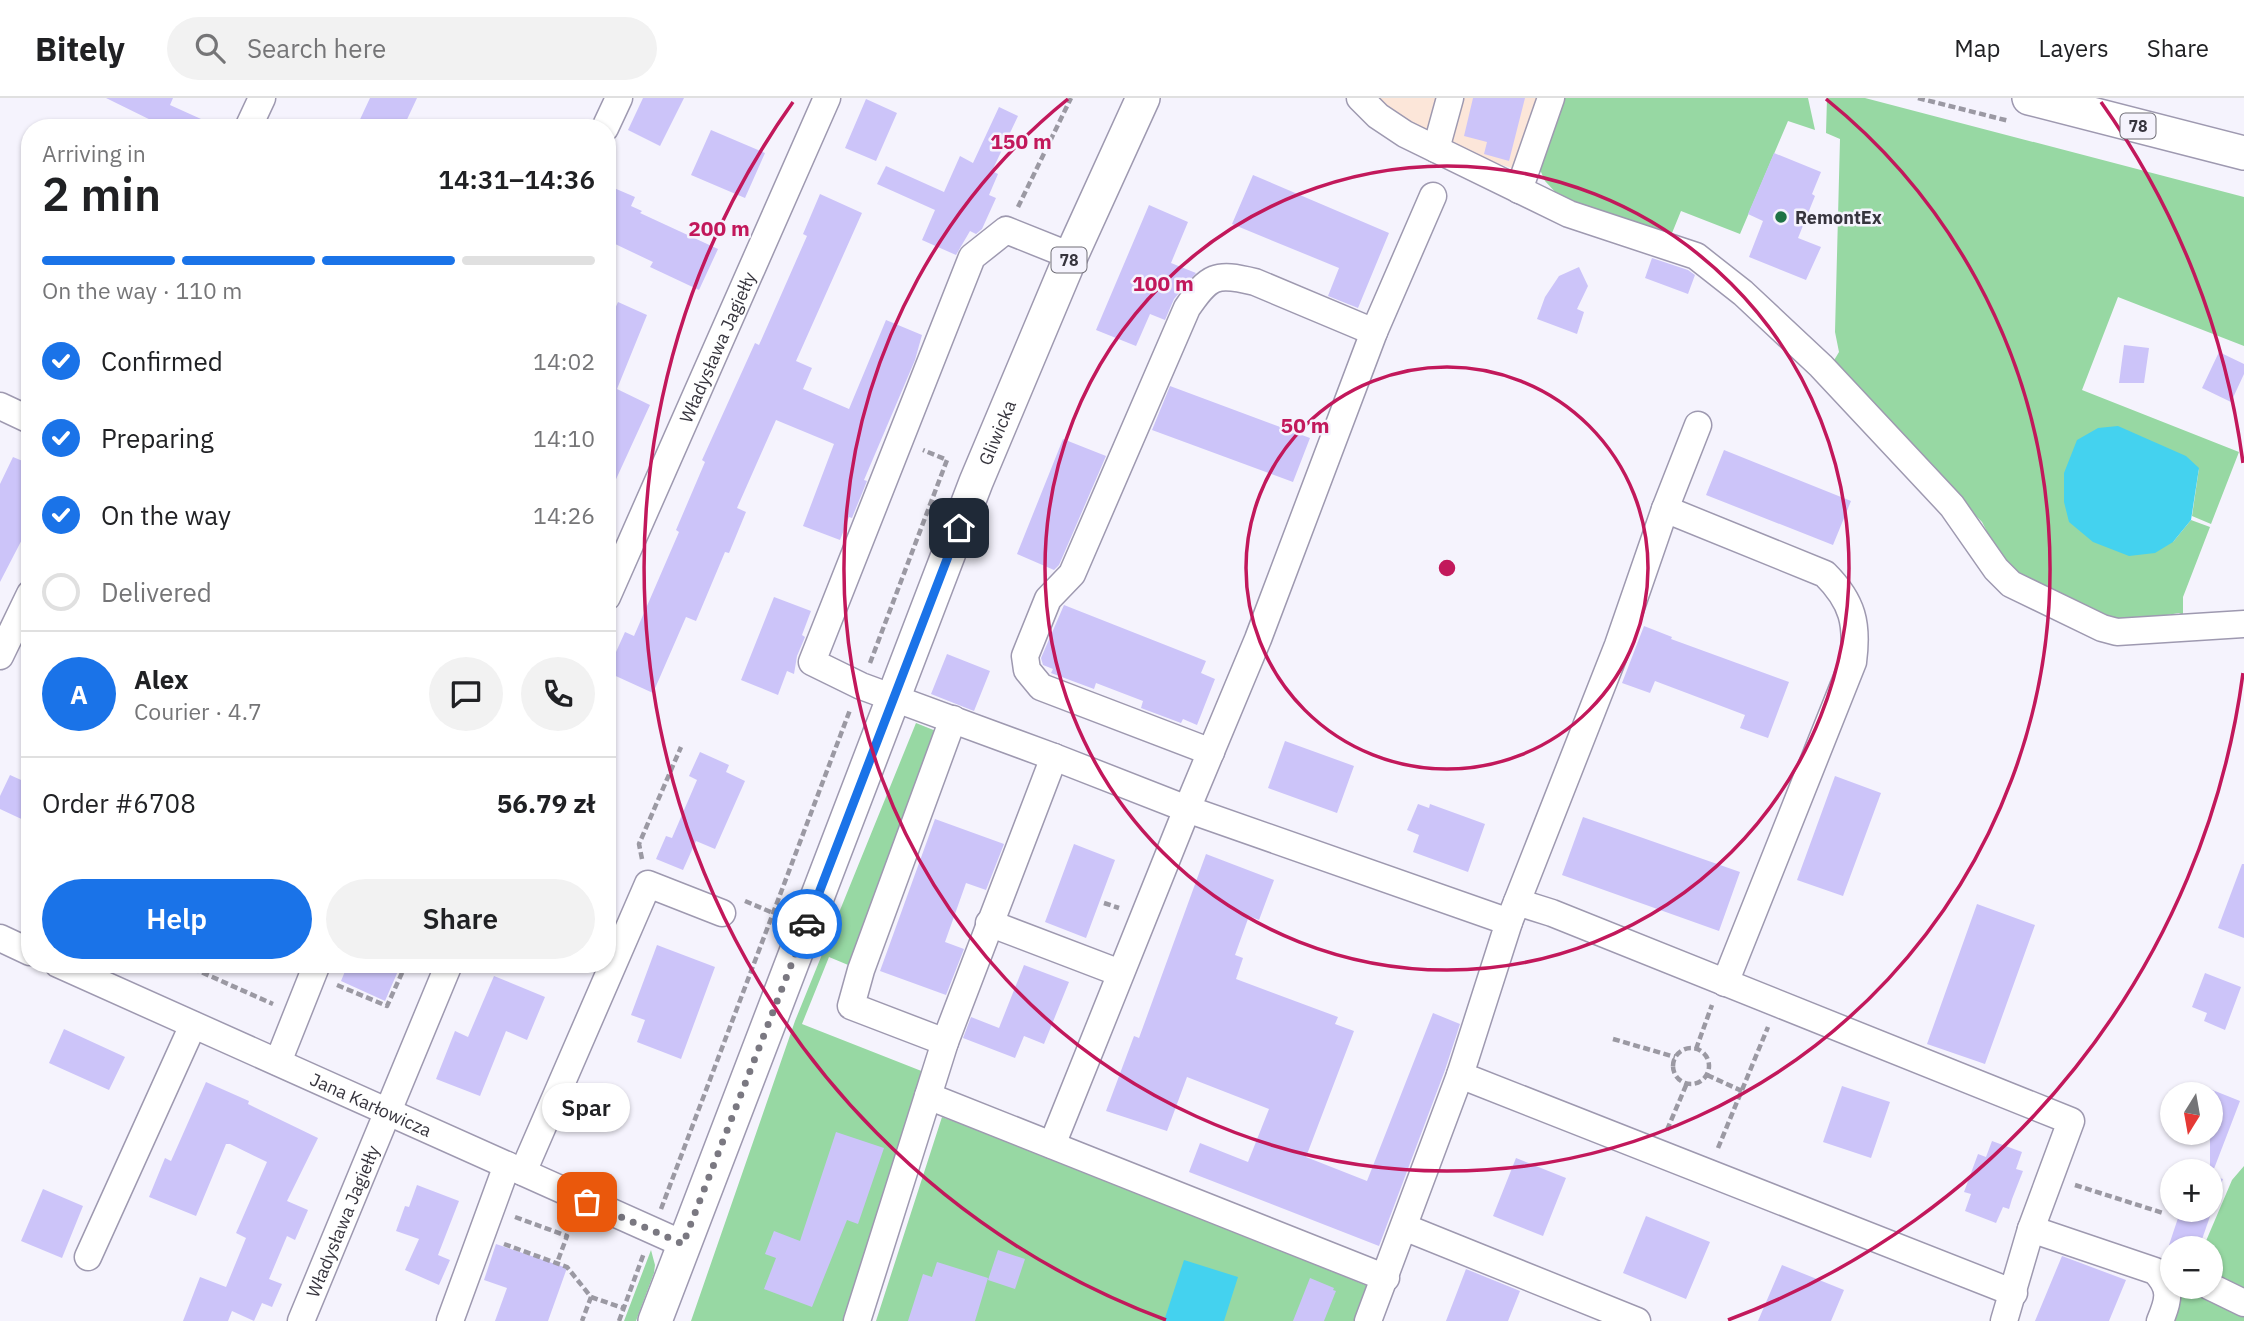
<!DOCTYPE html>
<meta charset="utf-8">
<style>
:root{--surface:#fff;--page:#f2f2f2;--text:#202124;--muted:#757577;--line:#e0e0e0;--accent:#1a73e8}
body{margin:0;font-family:"IBM Plex Sans",sans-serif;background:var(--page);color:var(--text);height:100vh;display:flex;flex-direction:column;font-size:26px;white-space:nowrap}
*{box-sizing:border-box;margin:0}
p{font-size:23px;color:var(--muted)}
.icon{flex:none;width:38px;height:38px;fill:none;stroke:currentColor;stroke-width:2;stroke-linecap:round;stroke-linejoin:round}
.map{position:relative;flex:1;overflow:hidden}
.details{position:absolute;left:21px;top:21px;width:595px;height:854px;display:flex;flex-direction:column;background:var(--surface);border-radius:28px;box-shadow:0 2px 5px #0004}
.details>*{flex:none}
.needle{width:46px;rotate:191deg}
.tools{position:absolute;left:2160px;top:984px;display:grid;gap:14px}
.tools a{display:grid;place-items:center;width:63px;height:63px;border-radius:50%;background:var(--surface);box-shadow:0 2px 5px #0004;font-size:35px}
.pin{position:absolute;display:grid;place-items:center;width:60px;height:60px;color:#fff;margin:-30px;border-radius:14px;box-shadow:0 4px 10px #0006}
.courier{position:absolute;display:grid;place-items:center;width:70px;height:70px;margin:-35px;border:5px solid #1a73e8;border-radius:50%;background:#fff;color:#222;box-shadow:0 2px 9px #0007}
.bubble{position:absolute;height:49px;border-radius:24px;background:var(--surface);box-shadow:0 2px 5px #0004;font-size:23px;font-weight:600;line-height:49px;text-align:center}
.head em{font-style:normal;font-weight:600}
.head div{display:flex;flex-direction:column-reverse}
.head{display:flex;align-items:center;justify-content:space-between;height:119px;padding:0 21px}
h1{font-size:46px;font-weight:600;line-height:52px}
.bar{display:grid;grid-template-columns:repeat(4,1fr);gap:10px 7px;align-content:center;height:84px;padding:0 21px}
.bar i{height:9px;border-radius:5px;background:var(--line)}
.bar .on{background:var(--accent)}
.bar p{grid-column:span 4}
.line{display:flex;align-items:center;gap:18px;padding:0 21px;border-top:2px solid var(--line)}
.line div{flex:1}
.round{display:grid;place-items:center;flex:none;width:74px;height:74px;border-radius:37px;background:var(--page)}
ol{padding:0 21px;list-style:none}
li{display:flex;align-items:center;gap:21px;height:77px}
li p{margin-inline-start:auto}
li .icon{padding:7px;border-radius:50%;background:var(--accent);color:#fff;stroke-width:4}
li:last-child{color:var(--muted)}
li i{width:38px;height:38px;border:4px solid var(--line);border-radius:50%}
.cta{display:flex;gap:14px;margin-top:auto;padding:14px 21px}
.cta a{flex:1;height:80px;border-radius:42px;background:var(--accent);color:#fff;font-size:28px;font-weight:600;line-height:80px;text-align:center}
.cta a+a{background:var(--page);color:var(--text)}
header{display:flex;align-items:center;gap:42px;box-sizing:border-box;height:98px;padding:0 35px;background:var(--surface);border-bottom:2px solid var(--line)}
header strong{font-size:33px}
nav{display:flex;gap:38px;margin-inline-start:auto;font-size:24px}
.search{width:490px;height:63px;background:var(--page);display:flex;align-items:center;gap:18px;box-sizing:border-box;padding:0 24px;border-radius:38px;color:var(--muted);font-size:26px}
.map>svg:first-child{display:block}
</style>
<header>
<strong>Bitely</strong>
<div class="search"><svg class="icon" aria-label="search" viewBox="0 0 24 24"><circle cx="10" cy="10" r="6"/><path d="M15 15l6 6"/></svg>Search here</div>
<nav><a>Map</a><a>Layers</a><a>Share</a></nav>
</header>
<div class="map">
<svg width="2244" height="1223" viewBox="0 0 2244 1223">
<rect width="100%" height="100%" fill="#f5f3fd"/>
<path fill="#fce6d9" d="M1368,0H1556L1534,77L1457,53Z"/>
<path fill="#97d8a3" d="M1556,0H1808L1815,32L1788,23L1740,136L1681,113L1670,140L1558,97L1545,83L1541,74L1535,71Z
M1827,0H1865L2244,99V248L2118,199L2082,292L2239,354L2211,426L2192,418L2199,370L2173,444L2191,422L2210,429L2183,499V517L2179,515L2119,525L2014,476L2003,465L1982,424L1830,269L1839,254L1835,234L1840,41L1826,35Z
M916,625L941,635L853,869L829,859L802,926L924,974L849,1223H691L795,923Z
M942,1019L1068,1065L1370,1189L1355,1223H876Z
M2244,1068V1223H2171L2186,1188H2210V1150H2203L2232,1082Z
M651,1152L655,1167L654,1175L636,1223H624Z"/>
<path fill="#44d2ef" d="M2118,328L2186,358L2199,370L2191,422L2173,444L2155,455L2129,458L2093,444L2069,424L2064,404V375L2077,342L2098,330Z
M1184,1162L1238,1179L1224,1223H1164Z"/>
<path fill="#ccc4f9" d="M106,0H173L170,7L221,30H167Z
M370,0H417L403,30H356Z
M643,0H684L660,48L628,32Z
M1473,0H1525L1509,63L1484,56L1487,44L1464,38Z
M866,1L897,15L876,63L845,50Z
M999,9L1018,18L992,73L998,76L989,97L996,100L982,131L976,136L970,133L956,157L922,142L935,112L877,86L886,68L944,94L960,58L973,65Z
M711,32L765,55L745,100L691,77Z
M1774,55L1821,74L1812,96L1815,98L1798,140L1821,149L1806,182L1749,159L1763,123L1748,116Z
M1253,77L1389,135L1358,210L1328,198L1339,170L1232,126Z
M607,87L635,99L631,108L642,113L640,115L718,151L699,192L650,169L653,164L613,145L607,157Z
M820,96L862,115L796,263L812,270L803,291L849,311L886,222L922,237L915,262L864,382L867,383L852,420L849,419L840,442L803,428L834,346L776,322L737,410L746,414L729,455L725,454L696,523L686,519L653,595L607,574L625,534L634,538L679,434L676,432L705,364L702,362L755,245L759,247L807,138L803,136Z
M1149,107L1188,124L1171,165L1196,175L1174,201L1165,222L1150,216L1136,248L1096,232Z
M1652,160L1688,172L1695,177L1688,196L1645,180Z
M1579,169L1588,188L1577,211L1584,214L1577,236L1537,221L1545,199L1559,178Z
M618,204L647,217L617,291L650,307L607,401V210L614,213Z
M2124,247L2149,250L2144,285H2119Z
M2219,254L2244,266V276L2231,304L2202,290Z
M1170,288L1310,340L1293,384L1152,332Z
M1063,341L1106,358L1059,467L1054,472L1017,456Z
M1724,352L1851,403L1833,447L1706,397Z
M13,359L30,366V426L0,484V386Z
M774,499L811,513L802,537L805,539L797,558L794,576L787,573L778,597L741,582Z
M1064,507L1206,563L1201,575L1215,581L1197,627L1183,621L1181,625L1141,610L1143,603L1096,585L1094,591L1051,575L1053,571L1043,567L1041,560Z
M1644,528L1672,539L1671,541L1789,584L1768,640L1740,630L1745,617L1655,583L1650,595L1622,585Z
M947,556L990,573L974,613L931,596Z
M1285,643L1354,668L1337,715L1268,690Z
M700,654L729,667L726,674L745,683L715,751L696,743L683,772L656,761L666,738L672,740L697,682L689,678Z
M10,677L30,686V725L0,711V698Z
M1835,678L1881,695L1843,798L1797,782Z
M1418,706L1429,710L1430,706L1485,726L1468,774L1413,754L1419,737L1407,732Z
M1583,719L1740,774L1719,833L1562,777Z
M935,721L1004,746L986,792L966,785L945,844L964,851L946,897L880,873Z
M1074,746L1115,762L1086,840L1045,824Z
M1206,756L1274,782L1259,822L1249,818L1235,857L1243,860L1236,881L1338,919L1335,926L1354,933L1306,1059L1367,1083L1433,915L1460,926L1445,972L1379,1148L1189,1074L1200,1045L1248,1064L1269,1011L1187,979L1167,1033L1106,1013L1134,938L1139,940Z
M2242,766H2244V840L2218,830Z
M1977,806L2035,827L1985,966L1927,946Z
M657,847L715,869L681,961L637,944L645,922L631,917Z
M348,866H401L385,903L341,883Z
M1024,867L1069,884L1044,946L1024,938L1015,960L963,940L971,919L999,930Z
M2205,875L2241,889L2225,932L2204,923L2207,915L2192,909Z
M494,878L545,899L527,942L506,933L480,998L436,981L455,933L468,939Z
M64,931L125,959L109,992L49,965Z
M206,984L249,1003L248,1006L318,1040L287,1103L308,1112L295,1142L287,1138L269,1181L282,1186L272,1209L262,1205L254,1223L232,1213L228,1223H183L200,1179L226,1189L246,1140L236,1135L267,1064L230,1046H226L196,1118L149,1099L165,1060L171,1063Z
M1842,988L1890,1004L1871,1060L1823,1044Z
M2210,991L2240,1003L2212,1076L2210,1075Z
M836,1034L884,1050L858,1126L847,1122L812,1209L764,1191L776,1160L765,1156L774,1133L800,1143Z
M1992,1043L2022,1054L2016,1071L2023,1073L2012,1101L2009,1111L2003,1109L1996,1125L1965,1113L1971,1096L1964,1094L1978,1056L1986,1059Z
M1516,1060L1566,1080L1543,1138L1493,1118Z
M2210,1077L2223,1081L2199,1150H2168L2181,1111H2210Z
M417,1087L459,1103L438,1157L450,1162L439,1187L405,1172L419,1141L396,1133L405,1108L409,1109Z
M43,1091L83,1108L62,1160L21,1143Z
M1646,1118L1710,1144L1686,1201L1623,1175Z
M496,1146L567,1170L548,1223H495L507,1190L484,1182Z
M998,1152L1025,1161L1015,1191L988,1182Z
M2062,1158L2126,1182L2109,1223H2035Z
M937,1164L988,1180L975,1223H908L923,1176L932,1179Z
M1782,1167L1844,1192L1831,1223H1758Z
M1466,1171L1520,1193L1508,1223H1446Z
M1310,1180L1334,1190L1333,1192L1336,1193L1324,1223H1293Z"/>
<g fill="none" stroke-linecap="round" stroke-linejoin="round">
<g stroke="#9e99b0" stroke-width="29">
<g id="minor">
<path d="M1360,0L1378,18L1405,36L1569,116L1696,158L1743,195L1821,268L1952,408L1996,471L2011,486L2102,530L2117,534L2244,526"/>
<path d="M248,30L262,0"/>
<path d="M605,30L619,0"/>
<path d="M1436,51L1450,0"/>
<path d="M1519,92L1551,0"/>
<path d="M1071,158L1006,132L972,159L812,564L861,588L1054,659L1187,711L1509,824L1460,977L1368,1223"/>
<path d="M0,308L30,322"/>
<path d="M1665,411L1698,327"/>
<path id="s1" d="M607,499L827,0"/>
<path d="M0,558L30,496"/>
<path d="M1211,654L1041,589L1027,572L1025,558L1048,501L1072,476L1187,210C1209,178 1215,174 1255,184L1374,234"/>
<path d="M1517,804L1552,815L2071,1023L2031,1131L2004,1223"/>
<path d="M1509,824L1618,547L1665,411L1825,476C1853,504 1858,526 1853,564L1725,885"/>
<path d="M989,825L1120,875"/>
<path d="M0,840L30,854"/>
<path id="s2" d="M58,866L683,1146"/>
<path d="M945,944L851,908L861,872L953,621"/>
<path d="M278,964L317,866"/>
<path d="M1460,977L2014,1195"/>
<path d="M928,998L1386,1180"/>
<path d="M1052,1047L1187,711L1258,541L1374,234L1433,98"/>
<path d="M523,1074L648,786L722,815"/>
<path d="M1404,1129L1637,1223"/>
<path d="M2031,1131L2155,1173C2172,1190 2169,1202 2160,1223"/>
<path d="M88,1159L193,927"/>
<path d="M2209,1188L2244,1205"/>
<path id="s3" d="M301,1223L449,866"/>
<path d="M450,1223L507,1067"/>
<path d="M857,1223L945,944L1054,659"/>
</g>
</g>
<g stroke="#9e99b0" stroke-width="36">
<g id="major">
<path d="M2029,0L2244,55"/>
<path id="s4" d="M655,1223L976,384L1071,158L1143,0"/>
</g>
</g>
<path stroke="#9b99a3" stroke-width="4.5" stroke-dasharray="7 3.5" stroke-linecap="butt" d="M1918,0L2009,23
M1018,109L1071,0
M870,565L947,362L923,352
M642,761L639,746L681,649
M745,803L773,815
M1104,805L1119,810
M183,866L273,906
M337,887L387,908L406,866
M1613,941L1675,959
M1673 968a18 18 0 1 1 36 0a18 18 0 1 1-36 0Z
M1696,951L1712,907
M1707,977L1742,993
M1667,1032L1687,985
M1718,1050L1768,929
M2075,1087L2163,1115
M661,1111L850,612
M515,1119L567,1138L557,1165
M504,1146L567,1169L591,1199L582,1223
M591,1199L623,1210
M619,1223L644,1155"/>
<use href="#minor" stroke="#fff" stroke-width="26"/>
<use href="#major" stroke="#fff" stroke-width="33"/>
</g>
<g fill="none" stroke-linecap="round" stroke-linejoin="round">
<path stroke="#7a7881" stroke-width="7" stroke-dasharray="0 12.6" d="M587,1104L683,1146L807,826"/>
<path stroke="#1a73e8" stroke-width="9" d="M807,826L959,430"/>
</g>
<g fill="none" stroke="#c2185b" stroke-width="3.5">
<circle cx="1447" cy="470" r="201"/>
<circle cx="1447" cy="470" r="402"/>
<path d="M1826 1A603 603 0 1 1 1068 1"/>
<path d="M2243 575A803 803 0 0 1 1728 1222M1166 1222A803 803 0 0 1 793 4M2101 4A803 803 0 0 1 2243 365"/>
</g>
<circle fill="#1e7345" stroke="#f5f3fd" stroke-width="2.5" cx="1781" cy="119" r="7"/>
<g text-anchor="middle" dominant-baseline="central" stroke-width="5" stroke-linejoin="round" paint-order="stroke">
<g fill="#f5f3fd" stroke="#706e77" stroke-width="2">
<rect x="2120.5" y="15.5" width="35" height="25" rx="5"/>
<rect x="1051.5" y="149.5" width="35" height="25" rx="5"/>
</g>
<g font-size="16" font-weight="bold" fill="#37353e">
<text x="2138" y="28">78</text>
<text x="1069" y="162">78</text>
</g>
<g font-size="18" font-weight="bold" fill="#37353e" stroke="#f5f3fd" text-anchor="start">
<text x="1795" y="119">RemontEx</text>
</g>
<g font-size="18" fill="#37353e" stroke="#f5f3fd">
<text stroke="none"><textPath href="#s1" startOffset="273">Władysława Jagiełły</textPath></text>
<text stroke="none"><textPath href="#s4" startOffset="952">Gliwicka</textPath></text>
<text stroke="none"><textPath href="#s2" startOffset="343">Jana Karłowicza</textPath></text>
<text stroke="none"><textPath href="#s3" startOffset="108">Władysława Jagiełły</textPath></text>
</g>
</g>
<circle cx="1447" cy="470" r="10" fill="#c2185b" stroke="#f5f3fd" stroke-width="3.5"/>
<g font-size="21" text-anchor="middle" font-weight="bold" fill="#c2185b" stroke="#f5f3fd" stroke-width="5" stroke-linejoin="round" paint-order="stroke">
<text x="1021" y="51">150 m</text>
<text x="719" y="138">200 m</text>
<text x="1163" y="193">100 m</text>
<text x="1305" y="335">50 m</text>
</g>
</svg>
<div class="tools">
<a><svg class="needle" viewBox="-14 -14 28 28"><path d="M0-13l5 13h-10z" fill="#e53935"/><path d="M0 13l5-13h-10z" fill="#757577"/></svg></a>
<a>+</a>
<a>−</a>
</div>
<div class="pin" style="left:587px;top:1104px;background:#ea580c"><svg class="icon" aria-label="bag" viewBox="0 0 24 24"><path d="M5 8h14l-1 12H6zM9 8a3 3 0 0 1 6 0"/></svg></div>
<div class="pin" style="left:959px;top:430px;background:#1f2937"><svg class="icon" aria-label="home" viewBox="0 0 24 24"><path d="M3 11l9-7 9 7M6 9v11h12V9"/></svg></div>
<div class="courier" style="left:807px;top:826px"><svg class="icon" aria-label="car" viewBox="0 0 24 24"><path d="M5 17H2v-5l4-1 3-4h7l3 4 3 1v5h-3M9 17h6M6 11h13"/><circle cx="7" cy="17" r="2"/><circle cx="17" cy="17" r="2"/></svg></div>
<div class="bubble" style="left:542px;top:985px;width:88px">Spar</div>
<section class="details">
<div class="head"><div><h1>2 min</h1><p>Arriving in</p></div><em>14:31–14:36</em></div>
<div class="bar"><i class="on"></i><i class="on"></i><i class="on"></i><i></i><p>On the way · 110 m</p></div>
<ol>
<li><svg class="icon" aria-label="check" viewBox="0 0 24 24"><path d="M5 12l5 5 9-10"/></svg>Confirmed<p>14:02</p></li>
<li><svg class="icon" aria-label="check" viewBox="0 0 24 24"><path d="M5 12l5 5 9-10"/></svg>Preparing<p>14:10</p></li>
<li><svg class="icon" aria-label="check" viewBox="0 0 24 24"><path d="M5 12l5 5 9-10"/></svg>On the way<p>14:26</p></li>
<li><i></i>Delivered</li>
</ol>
<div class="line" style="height:126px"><b class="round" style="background:var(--accent);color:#fff">A</b><div><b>Alex</b><p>Courier · 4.7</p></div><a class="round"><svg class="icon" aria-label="chat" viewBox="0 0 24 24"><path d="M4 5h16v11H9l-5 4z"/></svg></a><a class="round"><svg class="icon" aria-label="phone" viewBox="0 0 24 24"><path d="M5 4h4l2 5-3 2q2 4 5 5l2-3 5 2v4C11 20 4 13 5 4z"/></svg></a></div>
<div class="line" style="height:91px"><div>Order #6708</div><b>56.79 zł</b></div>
<div class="cta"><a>Help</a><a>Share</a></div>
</section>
</div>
